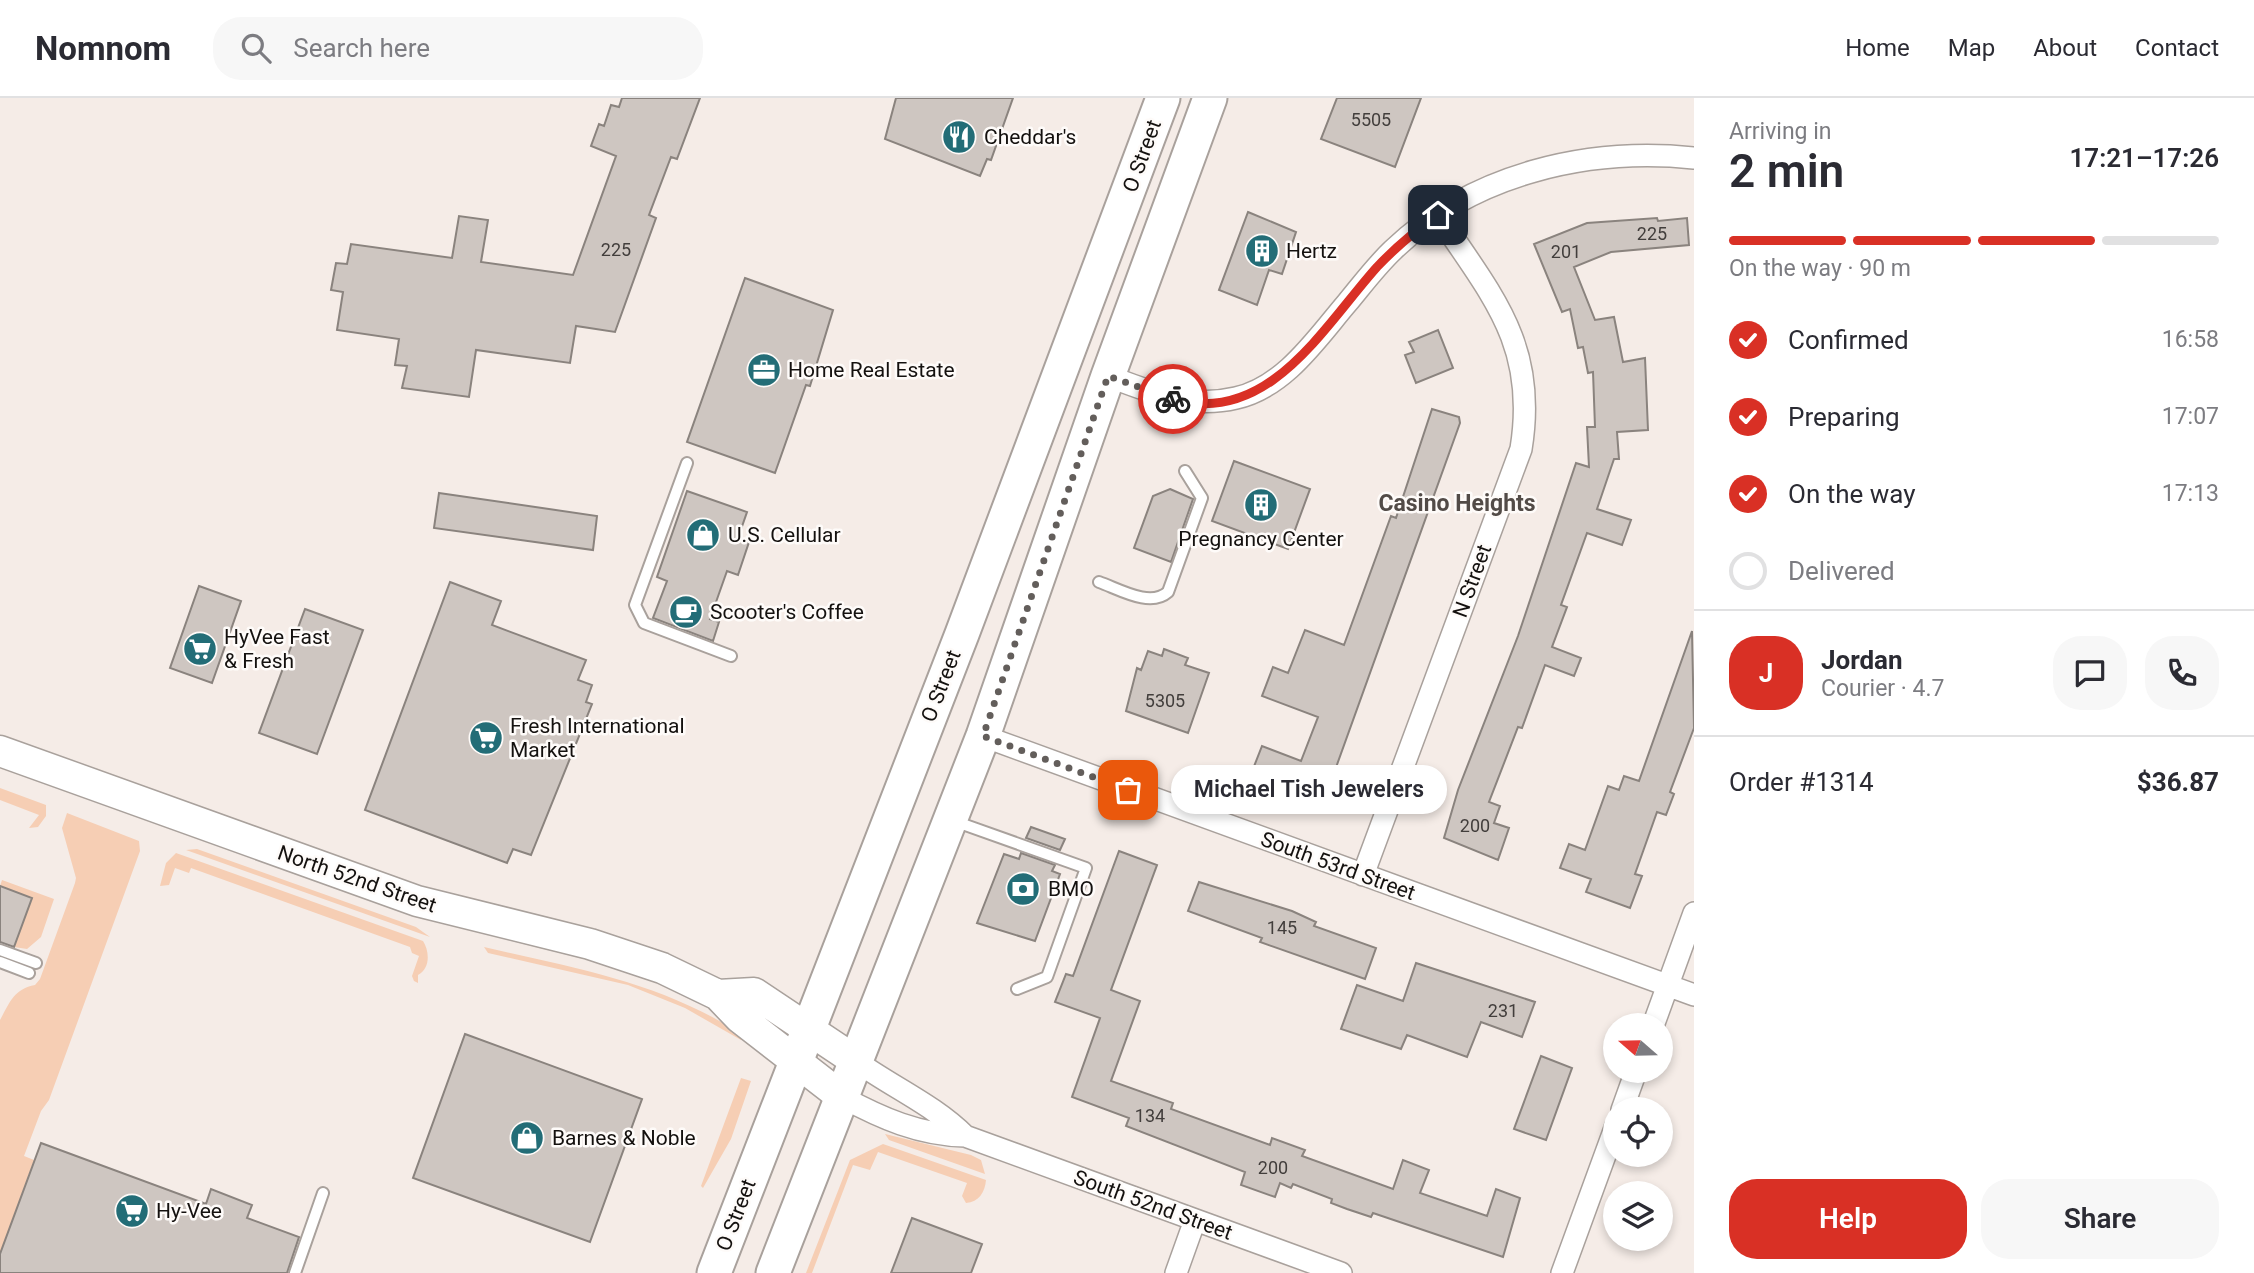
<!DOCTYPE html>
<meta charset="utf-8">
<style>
:root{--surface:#fff;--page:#f7f7f7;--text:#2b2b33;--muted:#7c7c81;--line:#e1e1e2;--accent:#d93025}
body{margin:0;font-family:Roboto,sans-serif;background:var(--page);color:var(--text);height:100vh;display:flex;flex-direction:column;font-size:26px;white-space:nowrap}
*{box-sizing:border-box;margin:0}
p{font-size:23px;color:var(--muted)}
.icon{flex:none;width:38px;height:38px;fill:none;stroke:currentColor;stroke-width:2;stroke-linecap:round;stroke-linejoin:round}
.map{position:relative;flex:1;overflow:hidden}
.panel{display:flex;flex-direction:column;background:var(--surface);width:560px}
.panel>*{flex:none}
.needle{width:46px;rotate:290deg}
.fabs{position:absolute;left:1603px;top:915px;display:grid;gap:14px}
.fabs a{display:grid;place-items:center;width:70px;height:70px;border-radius:50%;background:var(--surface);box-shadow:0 4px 10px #0003;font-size:35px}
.pin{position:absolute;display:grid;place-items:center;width:60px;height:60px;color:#fff;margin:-30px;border-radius:14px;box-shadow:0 4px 10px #0006}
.courier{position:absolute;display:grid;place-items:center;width:70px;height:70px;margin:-35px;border:5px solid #d93025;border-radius:50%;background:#fff;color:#222;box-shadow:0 2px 9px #0007}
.bubble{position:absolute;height:49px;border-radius:24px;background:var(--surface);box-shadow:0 4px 10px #0003;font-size:23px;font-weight:600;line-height:49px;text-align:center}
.overview em{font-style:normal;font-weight:600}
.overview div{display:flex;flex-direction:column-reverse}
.overview{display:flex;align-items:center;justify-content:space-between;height:119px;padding:0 35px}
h1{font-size:46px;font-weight:600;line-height:52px}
.bar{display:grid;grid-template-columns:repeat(4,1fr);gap:10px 7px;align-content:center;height:84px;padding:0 35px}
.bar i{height:9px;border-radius:5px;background:var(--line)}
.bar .on{background:var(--accent)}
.bar p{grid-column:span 4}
.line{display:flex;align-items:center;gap:18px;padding:0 35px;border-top:2px solid var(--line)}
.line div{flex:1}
.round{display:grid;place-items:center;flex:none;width:74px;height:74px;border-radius:28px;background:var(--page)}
ol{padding:0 35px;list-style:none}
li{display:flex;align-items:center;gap:21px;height:77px}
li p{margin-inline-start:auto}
li .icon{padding:7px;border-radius:50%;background:var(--accent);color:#fff;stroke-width:4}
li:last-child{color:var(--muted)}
li i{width:38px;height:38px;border:4px solid var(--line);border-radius:50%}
.action{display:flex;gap:14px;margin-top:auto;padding:14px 35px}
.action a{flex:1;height:80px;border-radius:28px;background:var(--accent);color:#fff;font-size:28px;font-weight:600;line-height:80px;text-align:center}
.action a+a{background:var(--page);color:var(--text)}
header{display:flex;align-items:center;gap:42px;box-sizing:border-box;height:98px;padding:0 35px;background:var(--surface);border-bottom:2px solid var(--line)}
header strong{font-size:33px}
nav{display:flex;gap:38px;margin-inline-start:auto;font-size:24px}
.search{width:490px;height:63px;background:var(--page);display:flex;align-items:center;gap:18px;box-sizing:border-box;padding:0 24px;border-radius:28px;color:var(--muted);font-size:26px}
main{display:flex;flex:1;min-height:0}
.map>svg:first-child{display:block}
</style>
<header>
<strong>Nomnom</strong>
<div class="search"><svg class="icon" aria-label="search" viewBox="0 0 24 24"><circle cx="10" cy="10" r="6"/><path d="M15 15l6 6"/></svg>Search here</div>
<nav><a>Home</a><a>Map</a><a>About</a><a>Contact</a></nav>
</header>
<main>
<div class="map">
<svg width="1694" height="1175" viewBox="0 0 1694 1175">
<rect width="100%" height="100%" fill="#f5ece7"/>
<path fill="#f6ceb4" d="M0,690L46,707V718L38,729L29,730L39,717L0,702Z
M67,715L139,743L140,753L49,1002L41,1013L24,1058L34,1062L0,1156V922C10,904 14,891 35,887L40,881L75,785L76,780L62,730Z
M197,751L416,829L430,839L186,752Z
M176,755L423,843C430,854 430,871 418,877V885L414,883L412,878L419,858L412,855L410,849L191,770L189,775L175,770L169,787L160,788L166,765Z
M2,782L54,801L41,839L27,851L14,849L31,800L0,788Z
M484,849C575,870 665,885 744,938L741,942L685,910L628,887L488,855Z
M741,980L751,983L731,1041L703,1090L701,1088Z
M885,1036L971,1057L981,1062L985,1076L889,1042Z
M883,1046L986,1082C985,1094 979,1104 966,1105L962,1098L967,1085L878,1054L870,1072L853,1067L812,1175H806L850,1062Z"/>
<path fill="#cec6c1" stroke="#8a837e" stroke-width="2" d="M622,0H700L677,61L671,59L649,117L656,120L615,234L576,228L570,265L476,252L469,299L402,290L407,268L395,267L399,241L337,232L343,194L331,192L336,165L347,166L351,146L452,160L459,118L488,122L481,164L573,177L616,58L591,48L599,26L604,28L611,7L619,9Z
M896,0H1013L991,62L987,61L980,78L885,41Z
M1337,0H1421L1395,69L1321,41Z
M1248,114L1296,134L1282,176L1269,172L1257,207L1219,192Z
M1657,120L1658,123L1687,120L1689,147L1611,154L1574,169L1595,222L1614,219L1623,264L1645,260L1648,332L1617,334L1619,361H1614L1597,411L1631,422L1622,447L1587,435L1561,507L1567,509L1552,549L1581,560L1574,578L1545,567L1522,630L1518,629L1489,704L1500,708L1494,725L1509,730L1498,762L1444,740L1458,692L1518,538L1576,365L1589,369L1587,329H1595L1593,274L1588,275L1583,249L1578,250L1570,211L1562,214L1534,146L1587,125Z
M745,180L833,212L810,288L806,287L775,375L687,344Z
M1438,232L1453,270L1416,285L1405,257L1414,254L1409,244Z
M1432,311L1459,319L1460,325L1325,700L1253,671L1262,648L1301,663L1318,619L1262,598L1273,569L1288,575L1305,532L1344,547L1391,418L1396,420Z
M1234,363L1310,391L1288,451L1212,423Z
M1170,391L1193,401L1171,464L1134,450L1153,398Z
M687,393L747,414L738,440L749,444L738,477L727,473L710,521L719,524L713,543L653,520L667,483L657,479Z
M439,395L597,418L593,452L434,430Z
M450,484L501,503L492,527L586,562L578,582L592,587L586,604L592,606L531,757L513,751L507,765L365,712Z
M199,488L241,503L212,585L170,570Z
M305,511L363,532L317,656L259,635Z
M1692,533L1694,630L1670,694L1674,696L1666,717L1657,714L1635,776L1642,778L1630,810L1586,794L1591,781L1560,770L1569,746L1585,752L1608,688L1619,692L1624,678L1639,683Z
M1164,551L1188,560L1185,567L1209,575L1188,635L1126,613L1137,570L1141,572L1148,553L1162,558Z
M1031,729L1065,741L1060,752L1026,740Z
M1119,753L1157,767L1111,892L1140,903L1111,983L1173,1005L1171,1011L1270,1047L1272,1040L1305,1052L1302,1058L1393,1091L1403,1062L1429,1072L1420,1095L1487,1118L1496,1091L1520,1100L1503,1159L1373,1115L1371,1119L1347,1111L1331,1105L1332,1101L1293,1086L1291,1090L1280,1085L1275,1099L1241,1087L1245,1074L1126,1028L1129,1020L1072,999L1100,920L1055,904L1066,876L1073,878Z
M1021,755L1055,767L1052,773L1060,776L1035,843L977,825L1004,756L1019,761Z
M1199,784L1292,813L1316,824L1314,828L1376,850L1365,881L1260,844L1262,840L1188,813Z
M0,788L32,800L14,849L0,844Z
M1416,865L1535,904L1522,939L1481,924L1467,959L1407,937L1401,951L1341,931L1357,887L1403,903Z
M465,936L642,1001L590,1144L413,1080Z
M1541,958L1572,970L1546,1042L1514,1031Z
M41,1045L206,1106L211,1091L252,1107L247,1120L299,1139L287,1175H0V1156Z
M912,1120L982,1146L971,1175H891Z"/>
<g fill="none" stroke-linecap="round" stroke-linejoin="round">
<g stroke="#a9a19c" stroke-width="14">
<path id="lane" d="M687,365L635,507L644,525L731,558
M1099,484C1119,491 1150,510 1168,494L1202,400L1185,373
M954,723L1086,770L1047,879L1017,891
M0,852L36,865
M0,864L29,875
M295,1175L323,1095"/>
</g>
<g stroke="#a9a19c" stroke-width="24">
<path id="street" d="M1108,278C1150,294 1190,311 1236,300C1285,289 1317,240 1347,205C1362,187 1376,168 1393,152C1472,76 1587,49 1694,60
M983,638L1694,897
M1363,777L1521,351C1538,247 1492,198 1438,117
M1653,928L1694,815
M856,963C892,989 934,1007 965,1038
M842,999C881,1020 919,1037 965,1038L1341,1175
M1622,1012L1636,973
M1176,1175L1195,1122
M1562,1175L1615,1030"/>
</g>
<g stroke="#a9a19c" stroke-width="33">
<path id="secondary" d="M0,653L417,803L590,846L662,870L718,897L740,920L842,999
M718,897L754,895L856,963"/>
</g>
<g stroke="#a9a19c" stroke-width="37">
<path id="primary" d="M714,1175L962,536L1163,0
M773,1175L983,638L1108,278L1210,0"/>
</g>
<use href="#lane" stroke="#fff" stroke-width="10"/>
<use href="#street" stroke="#fff" stroke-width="21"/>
<use href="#secondary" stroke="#fff" stroke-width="30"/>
<use href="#primary" stroke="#fff" stroke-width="33"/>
</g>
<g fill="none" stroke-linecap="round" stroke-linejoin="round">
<path stroke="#635e5b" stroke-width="7" stroke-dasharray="0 12.6" d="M1128,692L983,638L1108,278L1173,301"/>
<path stroke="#d93025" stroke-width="9" d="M1173,301C1268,329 1324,228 1377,169C1396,149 1416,132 1438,117"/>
</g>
<defs>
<g id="restaurant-disc" transform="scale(1.75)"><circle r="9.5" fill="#236d77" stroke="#fefbf9"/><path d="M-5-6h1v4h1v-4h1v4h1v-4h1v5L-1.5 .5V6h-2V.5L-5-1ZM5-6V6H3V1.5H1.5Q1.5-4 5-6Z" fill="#fff"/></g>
<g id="building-disc" transform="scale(1.75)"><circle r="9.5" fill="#236d77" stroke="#fefbf9"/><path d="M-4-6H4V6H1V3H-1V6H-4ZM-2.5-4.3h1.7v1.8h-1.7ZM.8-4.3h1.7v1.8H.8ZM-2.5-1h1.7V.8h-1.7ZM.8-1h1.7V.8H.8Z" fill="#fff"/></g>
<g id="office-disc" transform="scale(1.75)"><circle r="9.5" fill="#236d77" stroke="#fefbf9"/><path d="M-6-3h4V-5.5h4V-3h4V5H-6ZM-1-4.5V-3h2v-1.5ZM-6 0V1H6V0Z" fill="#fff"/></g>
<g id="shop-disc" transform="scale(1.75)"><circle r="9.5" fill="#236d77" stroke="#fefbf9"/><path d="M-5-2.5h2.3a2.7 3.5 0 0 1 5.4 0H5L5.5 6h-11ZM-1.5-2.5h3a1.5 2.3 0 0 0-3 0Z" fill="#fff"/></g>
<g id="cafe-disc" transform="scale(1.75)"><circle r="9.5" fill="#236d77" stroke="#fefbf9"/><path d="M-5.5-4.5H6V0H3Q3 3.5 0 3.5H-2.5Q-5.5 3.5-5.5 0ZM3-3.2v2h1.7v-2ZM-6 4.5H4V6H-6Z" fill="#fff"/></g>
<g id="supermarket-disc" transform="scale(1.75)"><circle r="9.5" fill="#236d77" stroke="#fefbf9"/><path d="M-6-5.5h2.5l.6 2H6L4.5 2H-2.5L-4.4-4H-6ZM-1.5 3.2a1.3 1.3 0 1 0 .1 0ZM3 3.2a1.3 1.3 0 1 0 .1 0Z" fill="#fff"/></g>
<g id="bank-disc" transform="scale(1.75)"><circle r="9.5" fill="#236d77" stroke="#fefbf9"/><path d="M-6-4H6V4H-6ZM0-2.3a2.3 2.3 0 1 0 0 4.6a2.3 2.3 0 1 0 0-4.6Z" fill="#fff"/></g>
</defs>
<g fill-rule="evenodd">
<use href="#restaurant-disc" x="959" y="39"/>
<use href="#building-disc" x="1262" y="153"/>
<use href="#office-disc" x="764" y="272"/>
<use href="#building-disc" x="1261" y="407"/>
<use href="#shop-disc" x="703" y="437"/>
<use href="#cafe-disc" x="686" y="514"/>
<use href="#supermarket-disc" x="200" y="551"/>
<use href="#supermarket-disc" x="486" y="640"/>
<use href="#bank-disc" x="1023" y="791"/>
<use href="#shop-disc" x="527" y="1040"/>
<use href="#supermarket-disc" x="132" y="1113"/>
</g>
<g text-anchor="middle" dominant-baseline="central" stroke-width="5" stroke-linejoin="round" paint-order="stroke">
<g font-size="18" fill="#423e3c">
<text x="1371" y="21">5505</text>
<text x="1652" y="135">225</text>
<text x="616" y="151">225</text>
<text x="1566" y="153">201</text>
<text x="1165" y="602">5305</text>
<text x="1475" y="727">200</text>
<text x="1282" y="829">145</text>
<text x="1503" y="912">231</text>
<text x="1150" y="1017">134</text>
<text x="1273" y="1069">200</text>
</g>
<g font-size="21" fill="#14110f" stroke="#fefbf9" text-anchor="start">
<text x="984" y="39">Cheddar's</text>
<text x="1286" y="153">Hertz</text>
<text x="788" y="272">Home Real Estate</text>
<text x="728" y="437">U.S. Cellular</text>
<text x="1261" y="441" text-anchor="middle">Pregnancy Center</text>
<text x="710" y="514">Scooter's Coffee</text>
<text x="224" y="539">HyVee Fast<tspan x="224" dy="24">&amp; Fresh</tspan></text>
<text x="510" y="628">Fresh International<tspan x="510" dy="24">Market</tspan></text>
<text x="1048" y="791">BMO</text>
<text x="552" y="1040">Barnes &amp; Noble</text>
<text x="156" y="1113">Hy-Vee</text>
</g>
<g font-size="21" fill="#14110f" stroke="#fefbf9">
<text transform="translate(1142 58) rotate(-70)">O Street</text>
<text transform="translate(1472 483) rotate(-70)">N Street</text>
<text transform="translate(941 588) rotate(-69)">O Street</text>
<text transform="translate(1338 768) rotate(20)">South 53rd Street</text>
<text transform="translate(357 781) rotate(19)">North 52nd Street</text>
<text transform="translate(1153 1107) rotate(20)">South 52nd Street</text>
<text transform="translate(736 1117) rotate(-69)">O Street</text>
</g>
<g font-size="23" font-weight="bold" fill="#524b47" stroke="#fefbf9">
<text x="1457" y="405">Casino Heights</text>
</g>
</g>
</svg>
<div class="fabs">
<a><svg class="needle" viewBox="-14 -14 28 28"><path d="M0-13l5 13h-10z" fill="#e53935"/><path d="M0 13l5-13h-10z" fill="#7c7c81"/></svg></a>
<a><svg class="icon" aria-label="locate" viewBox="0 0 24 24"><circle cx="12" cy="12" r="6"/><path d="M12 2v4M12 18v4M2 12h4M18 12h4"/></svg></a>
<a><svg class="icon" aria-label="layers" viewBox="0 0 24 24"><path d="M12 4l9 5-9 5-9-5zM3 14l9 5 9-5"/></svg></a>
</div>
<div class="pin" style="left:1128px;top:692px;background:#ea580c"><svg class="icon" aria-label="bag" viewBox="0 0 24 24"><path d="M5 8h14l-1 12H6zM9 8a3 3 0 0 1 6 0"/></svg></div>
<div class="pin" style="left:1438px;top:117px;background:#1f2937"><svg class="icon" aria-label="home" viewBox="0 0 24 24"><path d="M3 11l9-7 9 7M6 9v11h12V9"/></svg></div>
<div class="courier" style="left:1173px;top:301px"><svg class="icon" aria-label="bike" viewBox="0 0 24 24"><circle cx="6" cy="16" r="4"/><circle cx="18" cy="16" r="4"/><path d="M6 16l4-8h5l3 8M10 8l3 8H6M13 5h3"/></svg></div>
<div class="bubble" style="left:1171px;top:667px;width:276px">Michael Tish Jewelers</div>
</div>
<section class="panel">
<div class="overview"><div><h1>2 min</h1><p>Arriving in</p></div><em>17:21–17:26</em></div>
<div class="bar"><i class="on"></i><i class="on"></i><i class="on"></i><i></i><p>On the way · 90 m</p></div>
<ol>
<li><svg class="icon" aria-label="check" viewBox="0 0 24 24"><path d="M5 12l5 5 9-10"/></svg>Confirmed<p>16:58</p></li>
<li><svg class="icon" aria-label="check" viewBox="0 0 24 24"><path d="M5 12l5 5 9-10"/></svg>Preparing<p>17:07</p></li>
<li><svg class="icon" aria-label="check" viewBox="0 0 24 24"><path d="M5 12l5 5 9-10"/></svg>On the way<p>17:13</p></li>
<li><i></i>Delivered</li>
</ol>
<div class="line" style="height:126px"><b class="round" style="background:var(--accent);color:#fff">J</b><div><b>Jordan</b><p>Courier · 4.7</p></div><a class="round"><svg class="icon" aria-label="chat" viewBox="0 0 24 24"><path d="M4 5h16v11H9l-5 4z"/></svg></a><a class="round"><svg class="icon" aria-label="phone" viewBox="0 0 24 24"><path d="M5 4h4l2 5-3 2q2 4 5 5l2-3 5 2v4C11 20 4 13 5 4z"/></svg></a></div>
<div class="line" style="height:91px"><div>Order #1314</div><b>$36.87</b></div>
<div class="action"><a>Help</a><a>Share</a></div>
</section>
</main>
